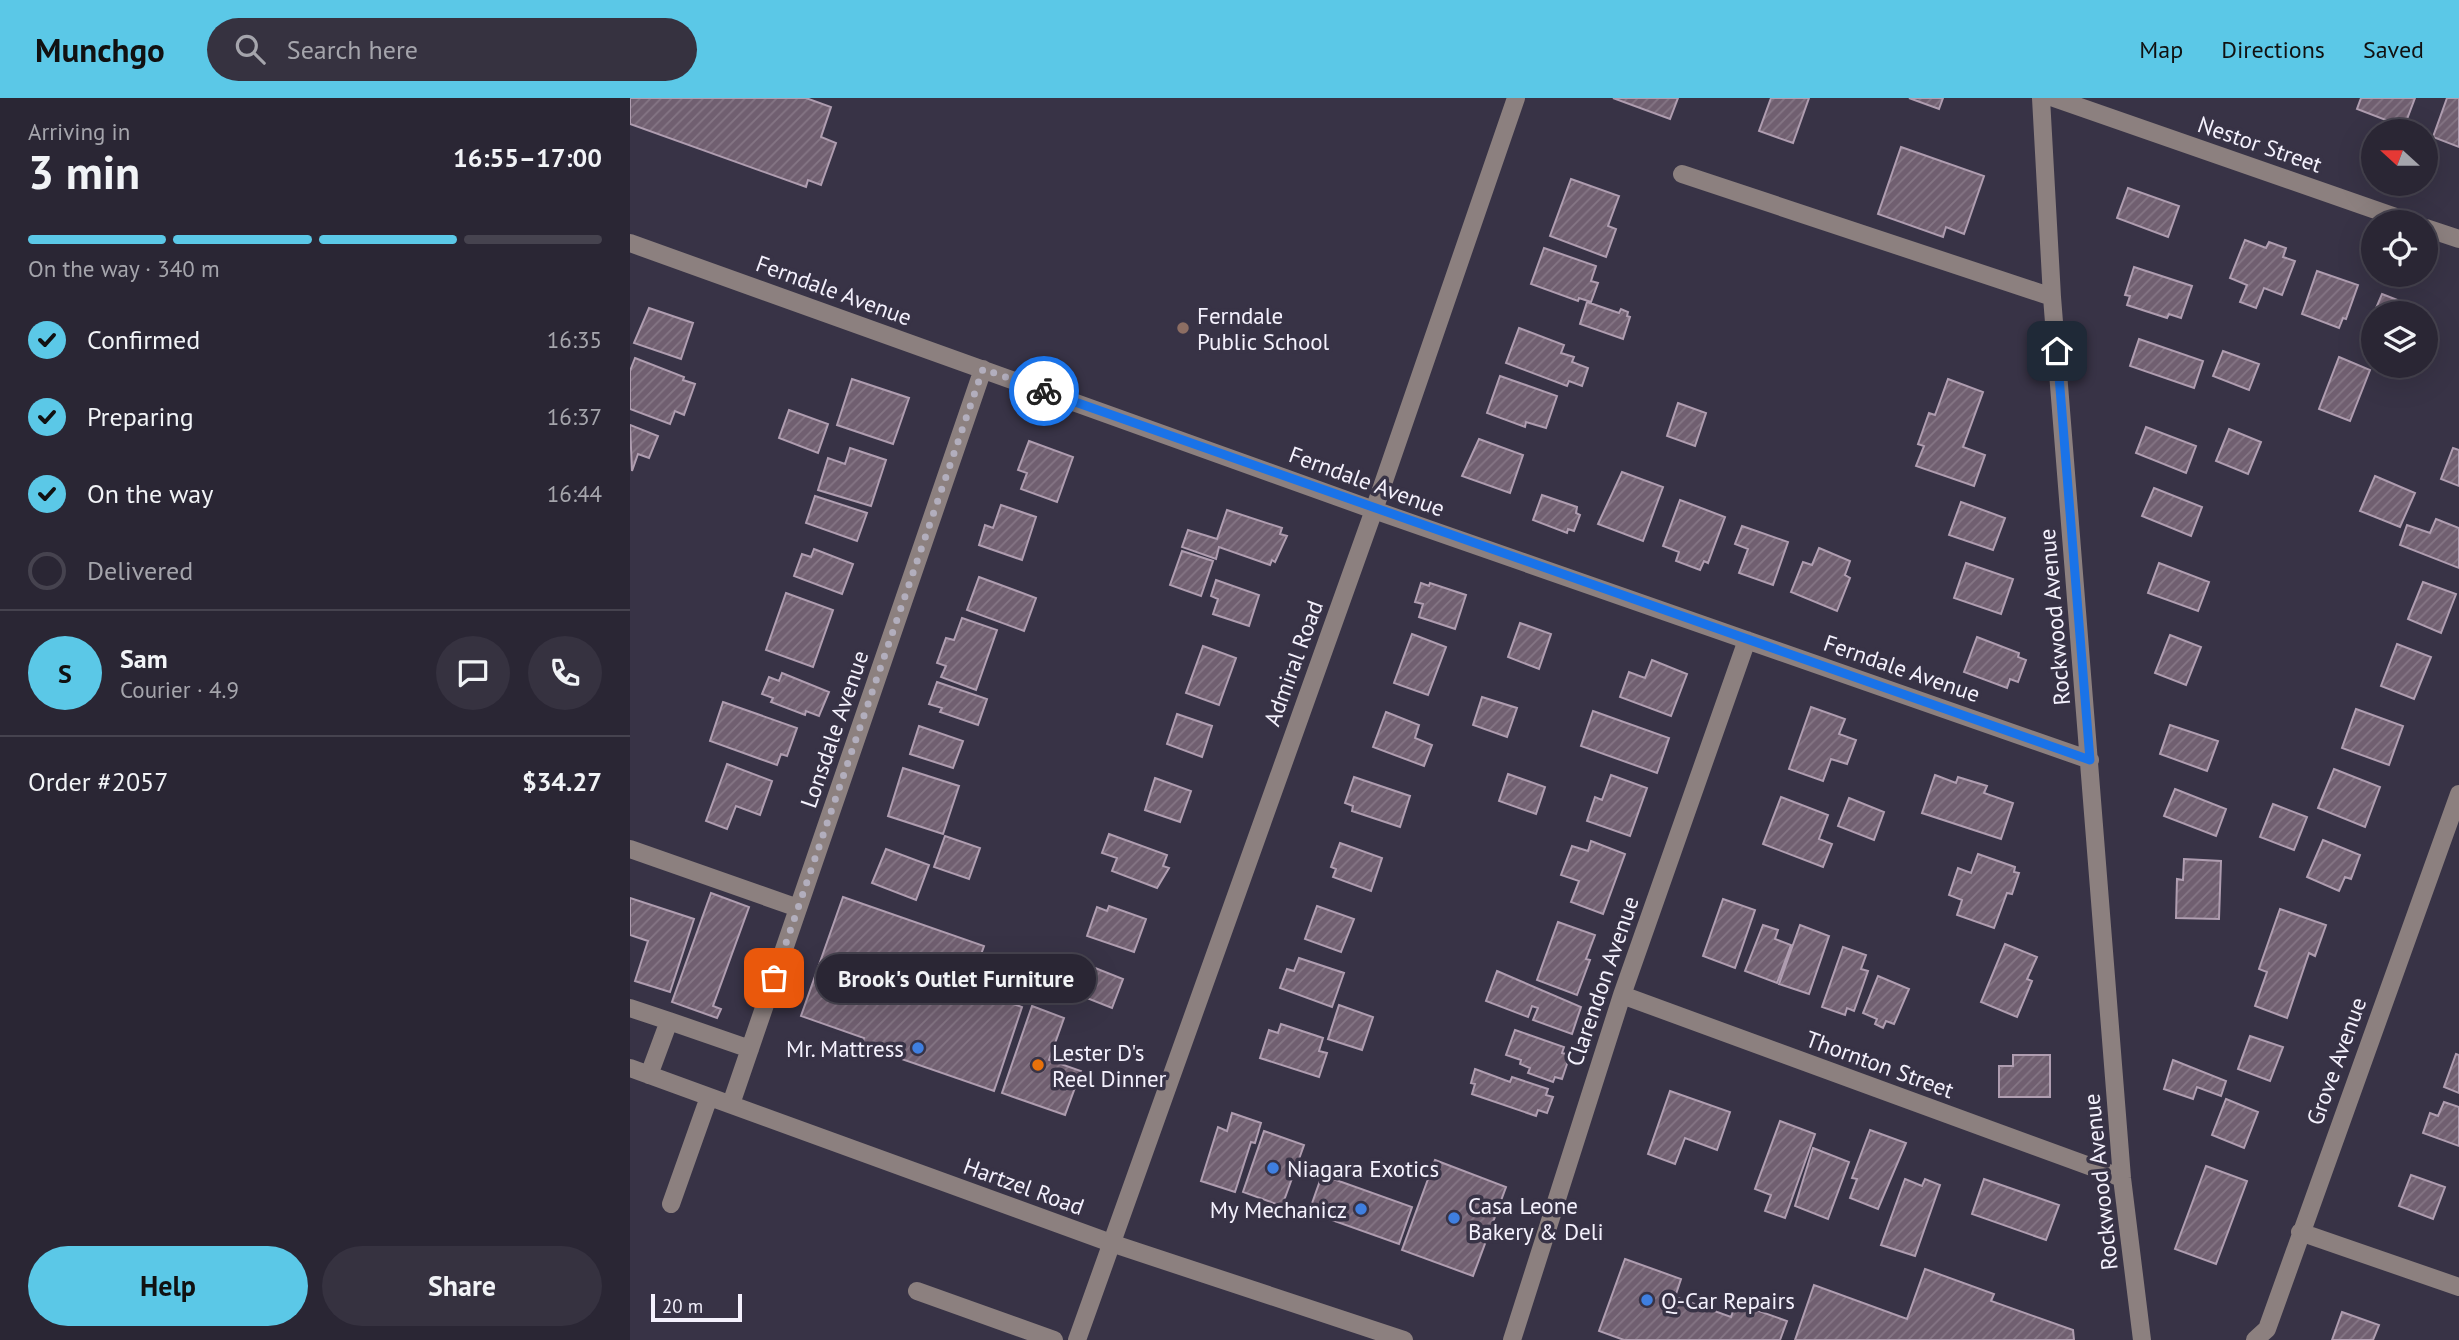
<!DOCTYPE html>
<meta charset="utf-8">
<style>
:root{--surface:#2a2634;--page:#363240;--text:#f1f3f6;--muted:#a5a5ac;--line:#46434f;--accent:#5bc8e7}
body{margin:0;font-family:"PT Sans",sans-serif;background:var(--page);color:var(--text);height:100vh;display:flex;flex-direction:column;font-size:26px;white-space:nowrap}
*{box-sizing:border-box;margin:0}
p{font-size:23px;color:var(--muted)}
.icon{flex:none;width:38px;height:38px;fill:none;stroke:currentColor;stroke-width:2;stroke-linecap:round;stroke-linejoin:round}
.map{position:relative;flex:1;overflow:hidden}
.side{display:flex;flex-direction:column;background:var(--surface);width:630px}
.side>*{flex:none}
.needle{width:46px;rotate:291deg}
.controls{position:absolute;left:1731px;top:21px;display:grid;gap:14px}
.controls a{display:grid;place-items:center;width:77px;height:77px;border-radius:50%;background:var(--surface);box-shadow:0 7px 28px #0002,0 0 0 2px var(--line);font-size:35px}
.scale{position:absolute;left:21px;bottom:18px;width:91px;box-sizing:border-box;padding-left:7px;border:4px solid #f4f1fd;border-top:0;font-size:19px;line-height:24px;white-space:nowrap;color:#f4f1fd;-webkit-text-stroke:5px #383346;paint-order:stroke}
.pin{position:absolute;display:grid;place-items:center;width:60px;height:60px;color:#fff;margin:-30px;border-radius:14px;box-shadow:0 4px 10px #0006}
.courier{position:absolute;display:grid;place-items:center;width:70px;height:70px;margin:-35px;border:5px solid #1a73e8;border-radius:50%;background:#fff;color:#222;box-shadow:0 2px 9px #0007}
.bubble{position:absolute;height:49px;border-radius:24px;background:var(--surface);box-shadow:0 7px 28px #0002,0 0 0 2px var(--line);font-size:23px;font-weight:700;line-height:49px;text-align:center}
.headline em{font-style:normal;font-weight:700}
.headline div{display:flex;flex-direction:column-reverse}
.headline{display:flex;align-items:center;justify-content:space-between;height:119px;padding:0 28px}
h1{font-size:46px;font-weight:700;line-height:52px}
.bar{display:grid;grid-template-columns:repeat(4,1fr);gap:10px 7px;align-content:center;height:84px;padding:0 28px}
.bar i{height:9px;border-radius:5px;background:var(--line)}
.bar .selected{background:var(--accent)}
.bar p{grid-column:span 4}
.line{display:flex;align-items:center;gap:18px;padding:0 28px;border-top:2px solid var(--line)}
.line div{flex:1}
.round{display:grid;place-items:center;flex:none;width:74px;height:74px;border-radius:37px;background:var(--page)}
ol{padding:0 28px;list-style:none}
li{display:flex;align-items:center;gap:21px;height:77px}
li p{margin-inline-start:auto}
li .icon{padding:7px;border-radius:50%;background:var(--accent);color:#111;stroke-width:4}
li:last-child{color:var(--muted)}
li i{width:38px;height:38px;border:4px solid var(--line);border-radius:50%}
.primary-button{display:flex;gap:14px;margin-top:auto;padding:14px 28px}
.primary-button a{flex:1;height:80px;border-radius:42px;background:var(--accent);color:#111;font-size:28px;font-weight:700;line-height:80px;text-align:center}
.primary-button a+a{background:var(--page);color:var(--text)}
header{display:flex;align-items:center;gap:42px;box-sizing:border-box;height:98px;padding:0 35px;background:var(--accent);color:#111}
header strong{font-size:33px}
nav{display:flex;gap:38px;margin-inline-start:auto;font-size:24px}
.search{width:490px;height:63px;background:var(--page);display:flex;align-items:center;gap:18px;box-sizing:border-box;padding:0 24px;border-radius:38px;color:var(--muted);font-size:26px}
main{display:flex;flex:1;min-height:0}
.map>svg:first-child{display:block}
</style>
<header>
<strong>Munchgo</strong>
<div class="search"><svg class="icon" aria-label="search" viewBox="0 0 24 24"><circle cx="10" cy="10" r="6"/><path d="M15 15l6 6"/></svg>Search here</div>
<nav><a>Map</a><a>Directions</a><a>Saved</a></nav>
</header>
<main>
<section class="side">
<div class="headline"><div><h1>3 min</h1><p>Arriving in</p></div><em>16:55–17:00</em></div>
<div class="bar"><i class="selected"></i><i class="selected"></i><i class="selected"></i><i></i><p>On the way · 340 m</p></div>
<ol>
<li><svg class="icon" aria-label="check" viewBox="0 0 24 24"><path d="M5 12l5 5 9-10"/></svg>Confirmed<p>16:35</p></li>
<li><svg class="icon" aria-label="check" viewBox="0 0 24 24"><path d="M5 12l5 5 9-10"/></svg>Preparing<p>16:37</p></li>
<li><svg class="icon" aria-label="check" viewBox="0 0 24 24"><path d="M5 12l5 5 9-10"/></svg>On the way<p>16:44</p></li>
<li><i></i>Delivered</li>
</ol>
<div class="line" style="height:126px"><b class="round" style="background:var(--accent);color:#111">S</b><div><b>Sam</b><p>Courier · 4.9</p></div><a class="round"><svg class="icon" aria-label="chat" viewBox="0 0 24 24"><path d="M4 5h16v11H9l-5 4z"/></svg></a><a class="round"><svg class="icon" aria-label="phone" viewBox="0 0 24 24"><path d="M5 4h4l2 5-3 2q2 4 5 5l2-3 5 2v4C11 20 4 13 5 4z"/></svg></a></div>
<div class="line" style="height:91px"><div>Order #2057</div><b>$34.27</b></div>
<div class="primary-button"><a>Help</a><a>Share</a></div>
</section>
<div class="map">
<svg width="1829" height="1242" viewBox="0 0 1829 1242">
<defs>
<pattern id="building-hatch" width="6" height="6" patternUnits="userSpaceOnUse" patternTransform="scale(1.75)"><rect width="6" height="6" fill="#705f70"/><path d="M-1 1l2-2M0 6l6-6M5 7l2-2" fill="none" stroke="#857685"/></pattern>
</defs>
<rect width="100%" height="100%" fill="#383346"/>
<path fill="url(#building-hatch)" stroke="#af9db0" stroke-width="2" d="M0,0H176L201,9L191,39L206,45L191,87L178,82L176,89L0,26Z
M983,0H1048L1040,21Z
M1141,0H1179L1163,45L1129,33Z
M1279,0H1313L1309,11Z
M1731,0H1785L1774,29L1727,11Z
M1817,0H1829V49L1803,39Z
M1271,49L1354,78L1334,136L1316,129L1313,139L1248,116Z
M941,81L989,98L978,128L986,131L976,159L920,138Z
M1498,90L1549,108L1538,139L1487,120Z
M1615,142L1636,150L1639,144L1656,150L1653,159L1665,163L1652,197L1634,190L1626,210L1610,204L1617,187L1600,180Z
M914,150L966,168L961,183L968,185L961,204L949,200L948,203L901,186Z
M1504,169L1562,188L1551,220L1539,216L1537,220L1497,207L1500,198L1495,197Z
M1687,173L1728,187L1716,221L1713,220L1709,230L1672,216Z
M1752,196L1793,212L1792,215H1744Z
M957,204L989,215L991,211L998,214L997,218L1000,219L993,241L950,226Z
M19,210L63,225L51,261L4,245Z
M889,230L934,247L931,255L944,259L942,264L958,270L952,288L939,283L937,288L876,265Z
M1509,241L1573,263L1564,290L1500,268Z
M1593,253L1629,266L1619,292L1583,278Z
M1709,259L1740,272L1720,323L1689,311Z
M5,260L54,279L53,282L65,286L54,317L45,313L40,326L0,311V273Z
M870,278L927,298L916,330L896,324L895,329L857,315Z
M222,281L279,300L263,346L207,327Z
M1318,281L1353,294L1333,349L1355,357L1344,388L1286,368L1294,348L1288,346L1299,315L1305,317Z
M1048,305L1076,315L1065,348L1037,338Z
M159,312L198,326L188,355L149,340Z
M0,327L28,338L19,360L8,356L2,373Z
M1516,329L1566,348L1556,375L1506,355Z
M1599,331L1631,344L1618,376L1586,363Z
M849,341L893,357L880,395L832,378Z
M399,343L443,359L427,404L391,391L397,375L388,372Z
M220,350L256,362L241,408L188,392L198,360L215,366Z
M1823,350L1829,352V388L1811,381Z
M992,374L1033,389L1013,443L968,426Z
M1745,378L1785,395L1770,429L1730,413Z
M1524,390L1572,409L1561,438L1512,418Z
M912,397L947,409L946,415L950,417L944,433L938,431L937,435L903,422Z
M185,398L237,415L227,443L176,425Z
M1050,402L1095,419L1078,465L1074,463L1070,472L1046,463L1049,454L1033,448Z
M1331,404L1375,420L1363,452L1319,437Z
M371,407L406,419L392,462L349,447L355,427L363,430Z
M597,412L652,430L650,436L657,438L645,464L642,462L640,467L589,449L586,461L552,449L558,432L587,441Z
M1806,421L1829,430V470L1770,447L1777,427L1800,435Z
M1112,428L1158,444L1143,487L1109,475L1118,451L1105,446Z
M1189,450L1220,463L1215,477L1220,480L1207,513L1161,494L1173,464L1182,467Z
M184,451L223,466L212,496L164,478L172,456L181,459Z
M552,453L583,463L571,498L540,487Z
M1336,465L1383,481L1371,516L1324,500Z
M1529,465L1579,484L1568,513L1518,495Z
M349,479L406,500L394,533L337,512Z
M586,482L629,497L619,528L583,516L588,501L581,498Z
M1793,484L1826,496L1811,535L1778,521Z
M791,485L799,488L800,485L836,497L825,531L789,519L793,506L785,504Z
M156,495L203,512L183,569L136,552Z
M332,520L367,532L346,592L311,579L316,568L307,565L316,540L324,542Z
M890,525L921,536L909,571L878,559Z
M782,536L816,549L798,597L764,585Z
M1540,537L1571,549L1556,587L1525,575Z
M1347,539L1389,555L1388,559L1396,562L1388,584L1380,581L1377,590L1334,574Z
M1767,546L1801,559L1784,601L1751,588Z
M573,548L606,560L589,607L556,595Z
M1022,562L1057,576L1041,618L990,599L999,574L1015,580Z
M152,575L199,594L189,618L176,613L175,617L141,604L143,600L132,596L139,579L149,583Z
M307,584L357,601L348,627L310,614L312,610L299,606Z
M852,599L887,610L877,639L843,627Z
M93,604L167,630L157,658L151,656L147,667L80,643Z
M1181,609L1215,621L1209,636L1226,642L1217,666L1201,661L1193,683L1159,671Z
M1726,611L1773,628L1759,667L1712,650Z
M963,613L1039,640L1027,675L951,648Z
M756,614L789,627L785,640L802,647L794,668L743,649Z
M547,616L582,628L572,659L537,646Z
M1540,627L1588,643L1577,673L1530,656Z
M289,628L333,643L323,670L280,656Z
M97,666L142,683L130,717L106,708L97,731L76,723Z
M273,670L329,688L313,736L258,718Z
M1704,671L1750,689L1735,729L1688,710Z
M878,676L915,689L906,716L869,703Z
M981,677L1017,690L1000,738L957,723L965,699L972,702Z
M1305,677L1326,685L1328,679L1357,688L1354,695L1383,705L1371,741L1292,715Z
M724,679L780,698L770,729L722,713L723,708L715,705Z
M525,680L561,693L550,724L515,712Z
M1545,691L1596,711L1586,738L1534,718Z
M1151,699L1198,717L1189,741L1202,746L1193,769L1133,746Z
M1219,700L1254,714L1244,742L1208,728Z
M1643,706L1677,719L1664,752L1630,739Z
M479,736L537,757L533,768L539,770L527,790L482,773L487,760L472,755Z
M315,738L350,750L339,781L304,769Z
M1693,742L1730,757L1721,781L1715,779L1709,793L1677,779Z
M961,743L995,756L973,816L941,804L949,783L931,777L942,748L958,753Z
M710,745L752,760L741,793L703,779L706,771L701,769Z
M256,751L299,767L286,802L242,785Z
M1348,756L1385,769L1384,774L1389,775L1382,796L1377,795L1364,830L1327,817L1332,802L1319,797L1328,770L1341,775Z
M1554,761L1591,763L1589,821L1546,820L1547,781L1553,782Z
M81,795L119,809L83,908L91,911L87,920L42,904Z
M213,799L354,848L339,890L392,909L364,993L231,947L234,940L171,918Z
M0,800L64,821L40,894L5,883L18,843L0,837Z
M1093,801L1125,812L1105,870L1073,858Z
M479,808L516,821L504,854L457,838L467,809L477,813Z
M687,808L724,821L711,854L675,841Z
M1650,811L1696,827L1685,858L1679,855L1657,920L1625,908L1637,874L1629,871Z
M928,824L965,837L956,861L960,862L947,897L907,882Z
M1133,827L1148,832L1145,841L1161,847L1147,885L1115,873Z
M1170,827L1199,838L1179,896L1149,886Z
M1375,846L1407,859L1397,881L1402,883L1387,919L1351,904Z
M1213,849L1236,857L1231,871L1238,873L1224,913L1217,910L1215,917L1192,909Z
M669,860L714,875L702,909L650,890L657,871L664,873Z
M450,864L493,881L482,910L439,893Z
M867,873L951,909L942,936L903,922L908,910L902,908L898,919L856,903Z
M1248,878L1279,891L1264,926L1256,923L1253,930L1245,926L1247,921L1233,915Z
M709,907L743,919L732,952L698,941Z
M402,908L434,920L419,962L451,973L435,1017L372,995Z
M651,926L693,940L689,953L697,955L689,979L630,960L639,932L648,935Z
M885,932L934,949L932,955L940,957L932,981L925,979L923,984L898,975L900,970L890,966L891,962L876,957Z
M1620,938L1653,949L1640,983L1608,971Z
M1826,956L1829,957V995L1814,989Z
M1383,957H1420V999H1369V968H1383Z
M1543,962L1596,983L1591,998L1567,989L1563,1001L1534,991Z
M845,971L880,984L882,979L918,991L916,997L923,999L917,1015L908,1012L906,1018L842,996L845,986L841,985Z
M1040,993L1100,1014L1087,1052L1055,1040L1045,1066L1018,1056Z
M1596,1001L1628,1014L1614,1050L1582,1037Z
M1814,1004L1829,1009V1048L1793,1035L1800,1015L1808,1018Z
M602,1015L631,1025L625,1045L621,1044L605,1094L571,1083L588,1029L597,1033Z
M1150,1023L1185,1036L1155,1120L1135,1113L1141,1097L1125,1091Z
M1240,1032L1276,1045L1248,1111L1220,1100L1227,1081L1222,1080Z
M634,1033L674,1047L652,1108L613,1094Z
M1183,1050L1219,1064L1198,1121L1165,1108Z
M805,1062L876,1089L843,1178L772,1152Z
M1576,1068L1617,1083L1586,1166L1545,1151Z
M692,1077L782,1109L769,1146L679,1114Z
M1781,1077L1815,1089L1803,1121L1769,1108Z
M1275,1081L1292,1088L1295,1081L1310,1087L1285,1158L1251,1147Z
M1354,1081L1429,1107L1416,1142L1342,1116Z
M995,1161L1051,1181L1045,1199L1101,1219L1106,1205L1157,1223L1150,1242H994L969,1233Z
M1295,1171L1364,1196L1361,1203L1443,1232L1444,1242H1165L1184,1187L1277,1221Z
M1712,1214L1749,1227L1743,1242H1702Z"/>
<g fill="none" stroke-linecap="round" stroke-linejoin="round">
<path stroke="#8c807f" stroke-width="18" d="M1411,0L1422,199L1492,1080L1512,1242
M1424,0L1780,124
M1052,76L1422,199
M1796,130L1829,141
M0,145L744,412L1460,662
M0,751L168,810
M992,897L1492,1080
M0,910L39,923L19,977
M39,923L120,951
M0,970L481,1145L774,1242
M101,1006L353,271
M41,1106L79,999
M1670,1134L1829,1189
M287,1193L424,1242
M447,1242L744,412L886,0
M882,1242L992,897L1117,542
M1625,1242L1637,1231L1829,696"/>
</g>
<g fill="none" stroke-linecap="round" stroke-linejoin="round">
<path stroke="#b2aebd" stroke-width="7" stroke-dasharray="0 12.6" d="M144,880L353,271L414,293"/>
<path stroke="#1a73e8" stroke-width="9" d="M414,293L1460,662L1427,253"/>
</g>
<circle fill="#8d6e63" stroke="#383346" stroke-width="2.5" cx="553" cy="230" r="7"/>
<g fill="#3f7fe0" stroke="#383346" stroke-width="2.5">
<circle cx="288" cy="950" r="7"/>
<circle cx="643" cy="1070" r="7"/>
<circle cx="731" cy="1111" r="7"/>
<circle cx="824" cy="1120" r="7"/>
<circle cx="1017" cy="1202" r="7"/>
</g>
<circle fill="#e8710a" stroke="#383346" stroke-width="2.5" cx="408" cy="967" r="7"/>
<g text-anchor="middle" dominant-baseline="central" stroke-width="7" stroke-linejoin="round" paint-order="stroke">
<g font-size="23" fill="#f4f1fd" stroke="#383346">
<text transform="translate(1630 46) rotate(19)">Nestor Street</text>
<text transform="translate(204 192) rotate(20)">Ferndale Avenue</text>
<text transform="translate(737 383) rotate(20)">Ferndale Avenue</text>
<text transform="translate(1424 519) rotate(-95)">Rockwood Avenue</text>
<text transform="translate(663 565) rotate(-70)">Admiral Road</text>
<text transform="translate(1272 570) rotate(19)">Ferndale Avenue</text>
<text transform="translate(204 631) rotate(-71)">Lonsdale Avenue</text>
<text transform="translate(972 883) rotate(-71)">Clarendon Avenue</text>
<text transform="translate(1706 963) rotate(-70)">Grove Avenue</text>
<text transform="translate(1250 966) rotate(20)">Thornton Street</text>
<text transform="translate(1470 1084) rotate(-96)">Rockwood Avenue</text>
<text transform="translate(394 1088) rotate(20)">Hartzel Road</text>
</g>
<g font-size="23" fill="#f4f1fd" stroke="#383346" text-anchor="start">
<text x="567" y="217">Ferndale<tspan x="567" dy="26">Public School</tspan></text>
<text x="274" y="950" text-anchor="end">Mr. Mattress</text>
<text x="422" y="954">Lester D's<tspan x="422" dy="26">Reel Dinner</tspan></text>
<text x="657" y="1070">Niagara Exotics</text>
<text x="838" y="1107">Casa Leone<tspan x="838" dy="26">Bakery &amp; Deli</tspan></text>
<text x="717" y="1111" text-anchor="end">My Mechanicz</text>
<text x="1031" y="1202">Q-Car Repairs</text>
</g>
</g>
</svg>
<div class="controls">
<a><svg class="needle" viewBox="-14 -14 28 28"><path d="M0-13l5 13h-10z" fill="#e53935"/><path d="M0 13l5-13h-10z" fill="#a5a5ac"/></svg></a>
<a><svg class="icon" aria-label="locate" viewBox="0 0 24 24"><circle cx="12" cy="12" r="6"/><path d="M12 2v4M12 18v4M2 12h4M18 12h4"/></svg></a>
<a><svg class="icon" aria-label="layers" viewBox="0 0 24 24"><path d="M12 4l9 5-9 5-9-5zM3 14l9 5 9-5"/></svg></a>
</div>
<div class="scale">20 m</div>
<div class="pin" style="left:144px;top:880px;background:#ea580c"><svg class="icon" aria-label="bag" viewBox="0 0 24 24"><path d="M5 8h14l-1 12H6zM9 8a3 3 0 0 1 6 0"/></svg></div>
<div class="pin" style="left:1427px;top:253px;background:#1f2937"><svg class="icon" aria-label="home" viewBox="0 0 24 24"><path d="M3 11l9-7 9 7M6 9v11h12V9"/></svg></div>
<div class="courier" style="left:414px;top:293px"><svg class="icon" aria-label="bike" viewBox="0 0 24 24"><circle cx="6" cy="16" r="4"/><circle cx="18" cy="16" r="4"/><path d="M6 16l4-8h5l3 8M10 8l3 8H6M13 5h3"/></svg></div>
<div class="bubble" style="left:186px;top:856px;width:280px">Brook's Outlet Furniture</div>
</div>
</main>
